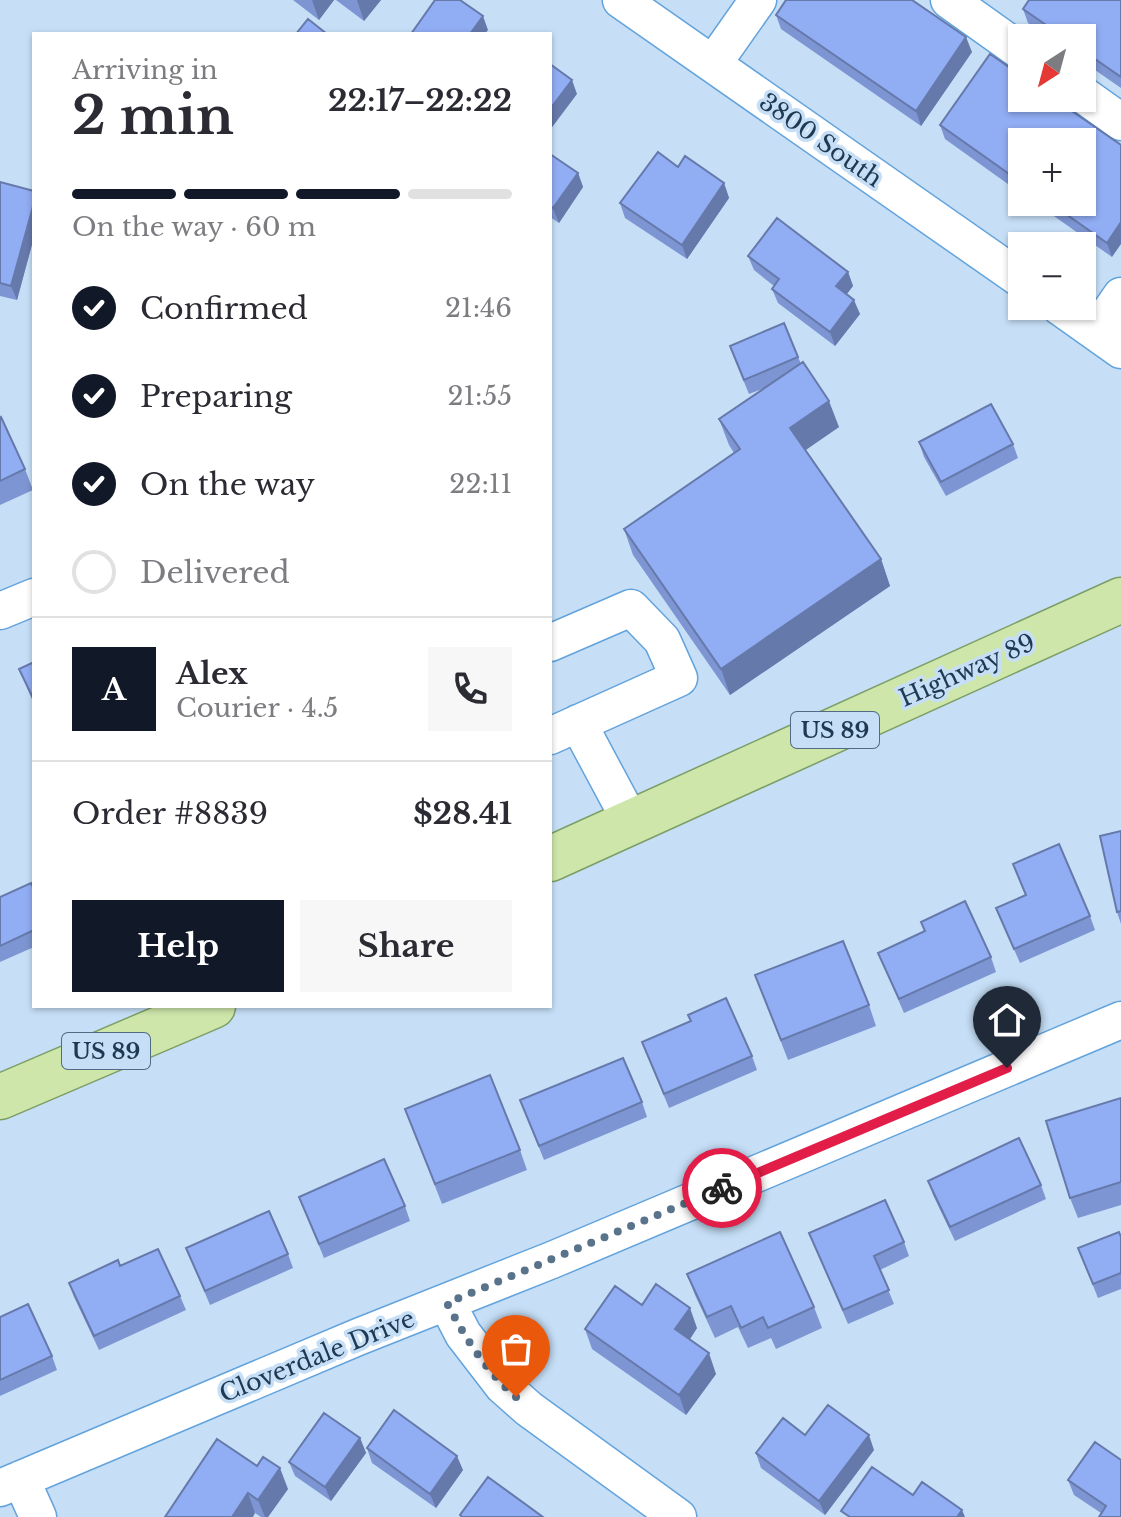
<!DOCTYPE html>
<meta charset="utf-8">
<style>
:root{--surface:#fff;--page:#f7f7f7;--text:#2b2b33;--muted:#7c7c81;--line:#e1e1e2;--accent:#111827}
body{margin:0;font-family:"Libre Baskerville",serif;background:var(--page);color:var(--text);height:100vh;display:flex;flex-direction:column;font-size:30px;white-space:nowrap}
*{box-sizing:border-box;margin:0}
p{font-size:26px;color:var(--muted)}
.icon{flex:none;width:44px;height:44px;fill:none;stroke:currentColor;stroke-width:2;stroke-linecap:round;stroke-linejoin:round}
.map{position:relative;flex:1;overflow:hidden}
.side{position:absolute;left:32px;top:32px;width:520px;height:976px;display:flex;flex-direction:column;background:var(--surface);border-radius:0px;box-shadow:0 2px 6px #0004}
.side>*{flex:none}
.needle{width:52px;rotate:216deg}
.fabs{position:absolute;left:1008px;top:24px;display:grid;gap:16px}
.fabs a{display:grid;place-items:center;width:88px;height:88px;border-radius:0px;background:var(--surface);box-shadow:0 2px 6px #0004;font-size:40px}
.pin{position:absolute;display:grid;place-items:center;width:68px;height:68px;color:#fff;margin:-82px -34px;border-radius:50% 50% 50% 0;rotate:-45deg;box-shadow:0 0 8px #0007}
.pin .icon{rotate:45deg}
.courier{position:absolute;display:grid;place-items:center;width:80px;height:80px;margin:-40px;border:6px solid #e11d48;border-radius:50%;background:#fff;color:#222;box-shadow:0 2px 10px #0007}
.head em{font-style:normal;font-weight:800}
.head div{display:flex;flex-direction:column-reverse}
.head{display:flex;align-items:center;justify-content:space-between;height:136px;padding:0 40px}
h1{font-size:52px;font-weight:800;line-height:60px}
.bar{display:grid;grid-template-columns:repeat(4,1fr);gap:12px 8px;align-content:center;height:96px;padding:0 40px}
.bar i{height:10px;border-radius:6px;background:var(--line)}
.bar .selected{background:var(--accent)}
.bar p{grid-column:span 4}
.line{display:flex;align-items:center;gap:20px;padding:0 40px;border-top:2px solid var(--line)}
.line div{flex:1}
.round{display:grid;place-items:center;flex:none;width:84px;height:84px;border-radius:0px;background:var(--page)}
ol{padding:0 40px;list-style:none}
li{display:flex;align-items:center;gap:24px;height:88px}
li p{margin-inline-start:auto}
li .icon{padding:8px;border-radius:50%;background:var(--accent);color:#fff;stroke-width:4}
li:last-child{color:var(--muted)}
li i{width:44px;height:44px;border:4px solid var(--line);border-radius:50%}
.button{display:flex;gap:16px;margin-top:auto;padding:16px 40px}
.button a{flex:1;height:92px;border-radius:0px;background:var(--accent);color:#fff;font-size:32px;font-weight:800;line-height:92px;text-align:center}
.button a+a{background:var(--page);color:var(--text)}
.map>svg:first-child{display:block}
</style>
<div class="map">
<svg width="1121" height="1517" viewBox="0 0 1121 1517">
<rect width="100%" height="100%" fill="#c6dff7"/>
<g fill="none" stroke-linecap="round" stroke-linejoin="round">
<g stroke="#63a3dc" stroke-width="39">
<path id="minor" d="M621,0L1022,280
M949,0L1022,52
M713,64L758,0
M1082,94L1121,122
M1059,306L1121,350
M1096,332L1121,296
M0,611L34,597
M550,643L631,608L662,640L679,678L550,736
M578,723L631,822
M447,1303L463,1334L503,1386L529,1409L678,1517
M21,1479L38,1517
M0,1488L358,1337L552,1260L1121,1020"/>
</g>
<g stroke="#7b9e66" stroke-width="47">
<path id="major" d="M550,859L1121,600
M0,1097L213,1006"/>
</g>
<use href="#minor" stroke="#fff" stroke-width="36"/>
<use href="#major" stroke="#cee6aa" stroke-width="44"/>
</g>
<path fill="#7d95d2" d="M293,0H334L319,20Z
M336,0H381L364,21Z
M1121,0V88L1082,61V38H1050L1028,23L1023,9Z
M776,15L972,52L921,126L781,29Z
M940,125L1121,145L1112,257L1034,202H1082L1022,142V194L945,139Z
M550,154L578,173L583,187L559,223L550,217Z
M678,167L724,183L729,198L687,259L625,218L620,203Z
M0,182L34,191V237L17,300L0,296Z
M748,256L848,272L853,286L847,294L860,314L835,346L778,303L772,289L774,286L754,270Z
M784,323L801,364L839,427L805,450L881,559L890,586L730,695L633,555L624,529L734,453L729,445L719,419L767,387L749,394L735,360Z
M0,418L25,469L33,490L0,505Z
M919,442L1013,444L1018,458L946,496L924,457Z
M34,662V704L19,669Z
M1121,831V924L1117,912Z
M1013,864L1090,916L1095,930L1020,963L996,908L1026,895Z
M34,889V947L0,962V897Z
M878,953L991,957L996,972L904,1013Z
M755,975L869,1005L876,1026L788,1060Z
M691,1021L752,1056L757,1070L669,1108L642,1042Z
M1121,1098V1205L1078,1218L1070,1198Z
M520,1100L642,1102L647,1117L544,1160Z
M405,1109L520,1150L527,1170L442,1204Z
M928,1181L1041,1185L1046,1199L955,1241L933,1195Z
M299,1197L405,1206L410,1221L324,1258Z
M809,1233L904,1242L909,1256L880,1270L894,1304L848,1324Z
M1121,1237V1289L1098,1298L1078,1248Z
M186,1248L288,1254L293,1268L210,1305Z
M120,1266L180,1296L186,1310L99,1350L74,1297L69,1283Z
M687,1274L814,1307L822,1328L776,1349L771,1338L748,1348L738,1327L715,1338L695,1295Z
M642,1305L697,1328L690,1339L716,1374L686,1415L592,1349L585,1329Z
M0,1317L52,1356L57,1370L0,1396Z
M360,1438L366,1453L331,1501L295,1476L289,1462Z
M217,1439L288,1489L268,1517H261L255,1513Z
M367,1448L463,1470L436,1508L372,1463Z
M874,1450L825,1515L761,1468L756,1453Z
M1068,1480L1121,1517L1101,1513L1074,1495Z"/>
<path fill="#6679ab" d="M312,0H334L319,20Z
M357,0H381L364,21Z
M483,16L488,30L485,34H470Z
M966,37L972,52L921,126L916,111Z
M572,80L577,94L550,130V109Z
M578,173L583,187L559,223L553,208Z
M724,183L729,198L687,259L682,245Z
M34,203V237L17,300L11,286Z
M1121,222V244L1112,257L1107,243Z
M848,272L853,286L841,301L836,286Z
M854,300L860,314L835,346L830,332Z
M829,401L839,427L800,454L790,428Z
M881,559L890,586L730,695L721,669Z
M690,1308L697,1328L683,1350L675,1329Z
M709,1353L716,1374L686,1415L679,1395Z
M869,1435L874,1450L825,1515L819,1501Z
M360,1438L366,1453L331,1501L325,1487Z
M457,1456L463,1470L436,1508L430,1494Z
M280,1468L288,1489L268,1517H265L258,1500Z
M248,1493L255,1513L253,1517H232Z
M962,1510L965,1517H957Z"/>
<path fill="#91adf4" stroke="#6679ab" stroke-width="2" d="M435,0H460L483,16L470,34H411Z
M786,0H912L966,37L916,111L776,15Z
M1029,0H1121V77L1082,50V38H1065L1023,9Z
M308,19L327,34H296Z
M990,54L1022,76V98H1053L1121,145V222L1107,243L1049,202H1082V142H1022V183L940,125Z
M550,64L572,80L550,109Z
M658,152L678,167L685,156L724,183L682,245L620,203Z
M550,154L578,173L553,208L550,206Z
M0,182L34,191V203L11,286L0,283Z
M777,218L848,272L836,286L854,300L830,332L772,289L779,279L748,256Z
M784,323L798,357L744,380L730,346Z
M803,362L829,401L790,428L881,559L721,669L624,529L740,449L719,419Z
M991,404L1013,444L941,482L919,442Z
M1,417L25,469L0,481V418Z
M34,662V700L19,669Z
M1121,831V911L1117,912L1100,836Z
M1059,844L1090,916L1014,949L996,908L1026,895L1013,864Z
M31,883L34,889V930L0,946V897Z
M965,901L991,957L899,999L878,953L925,931L921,922Z
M843,941L869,1005L781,1040L755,975Z
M726,998L752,1056L664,1094L642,1042L691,1021L688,1015Z
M623,1058L642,1102L539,1146L520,1100Z
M490,1075L520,1150L435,1184L405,1109Z
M1121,1098V1182L1070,1198L1046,1121Z
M1019,1138L1041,1185L950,1227L928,1181Z
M384,1159L405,1206L319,1244L299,1197Z
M885,1200L904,1242L874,1256L889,1290L843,1310L809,1233Z
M269,1211L288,1254L205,1291L186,1248Z
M780,1232L814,1307L768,1328L763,1317L741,1328L731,1306L707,1317L687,1274Z
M1119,1232L1121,1237V1273L1093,1284L1078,1248Z
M158,1249L180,1296L94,1336L69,1283L118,1260L120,1266Z
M656,1284L690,1308L675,1329L709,1353L679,1395L585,1329L615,1286L642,1305Z
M28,1304L52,1356L0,1380V1317Z
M828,1405L869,1435L819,1501L756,1453L783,1418L805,1435Z
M394,1410L457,1456L430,1494L367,1448Z
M324,1413L360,1438L325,1487L289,1462Z
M217,1439L257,1466L263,1457L280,1468L258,1500L248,1493L232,1517H165Z
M1095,1442L1121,1460V1517H1099L1106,1506L1068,1480Z
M872,1467L913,1495L922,1482L962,1510L957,1517H850L841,1511Z
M488,1477L543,1517H462L460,1515Z"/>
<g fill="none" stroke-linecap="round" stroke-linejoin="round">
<path stroke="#59738b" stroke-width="8" stroke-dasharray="0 14.4" d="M516,1397C486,1371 465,1338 447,1303L722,1188"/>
<path stroke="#e11d48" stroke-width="10" d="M722,1188L1007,1068"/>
</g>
<g text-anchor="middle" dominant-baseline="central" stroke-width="7" stroke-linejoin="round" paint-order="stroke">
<g fill="#c6dff7" stroke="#506b83" stroke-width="2">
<rect x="791" y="712" width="88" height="36" rx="6"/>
<rect x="62" y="1033" width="88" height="36" rx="6"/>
</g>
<g font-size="22" font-weight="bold" fill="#1e3951">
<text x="835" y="730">US 89</text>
<text x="106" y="1051">US 89</text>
</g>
<g font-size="24" fill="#1e3951" stroke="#c6dff7">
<text transform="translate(821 140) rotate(35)">3800 South</text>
<text transform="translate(967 670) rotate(-24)">Highway 89</text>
<text transform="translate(317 1356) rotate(-22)">Cloverdale Drive</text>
</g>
</g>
</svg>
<div class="fabs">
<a><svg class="needle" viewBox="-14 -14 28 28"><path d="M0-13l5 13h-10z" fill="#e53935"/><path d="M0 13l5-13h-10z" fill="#7c7c81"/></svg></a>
<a>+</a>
<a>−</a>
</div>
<div class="pin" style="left:516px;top:1397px;background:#ea580c"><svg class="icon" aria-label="bag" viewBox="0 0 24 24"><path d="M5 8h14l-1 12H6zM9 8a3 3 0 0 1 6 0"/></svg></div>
<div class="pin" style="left:1007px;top:1068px;background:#1f2937"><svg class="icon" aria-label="home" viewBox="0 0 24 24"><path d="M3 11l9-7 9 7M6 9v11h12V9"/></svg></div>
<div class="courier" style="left:722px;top:1188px"><svg class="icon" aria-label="bike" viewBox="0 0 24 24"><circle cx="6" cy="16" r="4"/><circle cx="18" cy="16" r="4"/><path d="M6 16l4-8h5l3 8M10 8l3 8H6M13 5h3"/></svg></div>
<section class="side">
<div class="head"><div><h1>2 min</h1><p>Arriving in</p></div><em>22:17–22:22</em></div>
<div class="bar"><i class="selected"></i><i class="selected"></i><i class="selected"></i><i></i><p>On the way · 60 m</p></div>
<ol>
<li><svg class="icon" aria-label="check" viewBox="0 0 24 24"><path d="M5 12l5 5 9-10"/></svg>Confirmed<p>21:46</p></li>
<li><svg class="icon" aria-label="check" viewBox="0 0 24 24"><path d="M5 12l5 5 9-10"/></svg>Preparing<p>21:55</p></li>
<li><svg class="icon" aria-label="check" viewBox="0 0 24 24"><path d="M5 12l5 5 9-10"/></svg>On the way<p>22:11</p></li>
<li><i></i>Delivered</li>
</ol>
<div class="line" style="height:144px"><b class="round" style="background:var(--accent);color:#fff">A</b><div><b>Alex</b><p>Courier · 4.5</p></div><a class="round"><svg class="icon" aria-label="phone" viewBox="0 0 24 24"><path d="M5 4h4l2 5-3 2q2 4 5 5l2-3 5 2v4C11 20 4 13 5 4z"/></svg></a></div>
<div class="line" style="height:104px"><div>Order #8839</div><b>$28.41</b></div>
<div class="button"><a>Help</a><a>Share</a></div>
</section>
</div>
